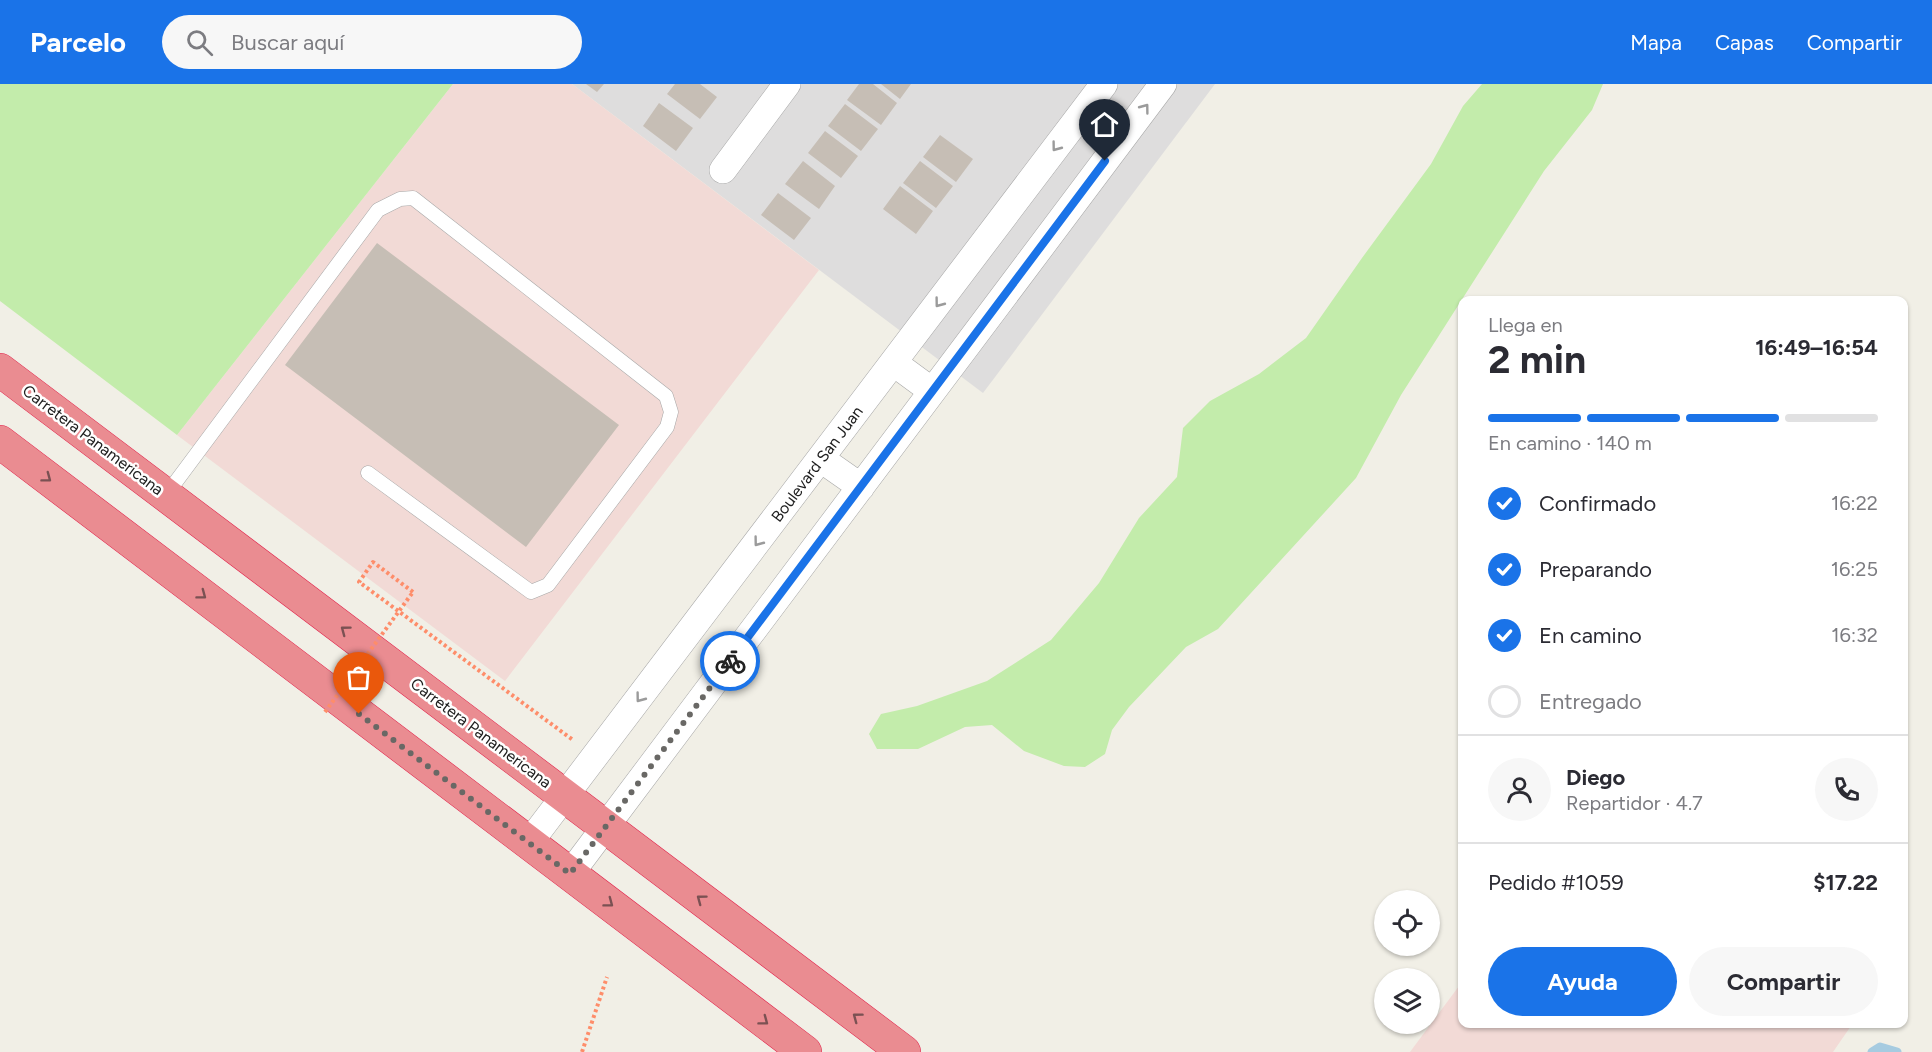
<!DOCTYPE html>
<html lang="es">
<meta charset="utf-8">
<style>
:root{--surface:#fff;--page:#f7f7f7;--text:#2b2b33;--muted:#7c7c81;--line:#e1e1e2;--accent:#1a73e8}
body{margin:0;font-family:Figtree,sans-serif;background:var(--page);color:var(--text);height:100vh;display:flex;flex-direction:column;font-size:22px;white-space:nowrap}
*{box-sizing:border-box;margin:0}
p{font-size:20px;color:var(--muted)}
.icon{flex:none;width:33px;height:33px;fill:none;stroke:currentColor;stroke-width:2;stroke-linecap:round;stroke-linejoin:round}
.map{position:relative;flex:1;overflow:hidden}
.details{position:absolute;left:1458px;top:212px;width:450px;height:732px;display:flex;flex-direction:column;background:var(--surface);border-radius:12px;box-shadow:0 2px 4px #0004}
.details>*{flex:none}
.tools{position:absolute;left:1374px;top:806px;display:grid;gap:12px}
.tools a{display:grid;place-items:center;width:66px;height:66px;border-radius:50%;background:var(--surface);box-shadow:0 2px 4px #0004;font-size:30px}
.pin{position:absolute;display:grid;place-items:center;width:51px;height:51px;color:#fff;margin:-62px -26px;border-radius:50% 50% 50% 0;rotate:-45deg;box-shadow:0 0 6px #0007}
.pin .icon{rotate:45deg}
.courier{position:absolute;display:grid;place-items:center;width:60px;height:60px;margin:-30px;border:4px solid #1a73e8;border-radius:50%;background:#fff;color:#222;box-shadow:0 2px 8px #0007}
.overview em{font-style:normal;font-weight:700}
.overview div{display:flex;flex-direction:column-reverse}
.overview{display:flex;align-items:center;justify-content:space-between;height:102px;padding:0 30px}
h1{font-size:39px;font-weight:700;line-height:45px}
.bar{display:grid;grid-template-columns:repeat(4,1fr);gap:9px 6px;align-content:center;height:72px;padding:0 30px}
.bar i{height:8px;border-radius:4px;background:var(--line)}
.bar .selected{background:var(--accent)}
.bar p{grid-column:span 4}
.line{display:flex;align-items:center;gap:15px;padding:0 30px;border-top:2px solid var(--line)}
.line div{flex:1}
.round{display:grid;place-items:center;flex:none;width:63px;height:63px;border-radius:32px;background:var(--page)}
ol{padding:0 30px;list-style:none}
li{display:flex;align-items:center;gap:18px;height:66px}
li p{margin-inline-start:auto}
li .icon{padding:6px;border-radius:50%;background:var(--accent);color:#fff;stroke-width:4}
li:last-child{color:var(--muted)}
li i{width:33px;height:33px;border:3px solid var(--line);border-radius:50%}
.primary-button{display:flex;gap:12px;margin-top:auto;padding:12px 30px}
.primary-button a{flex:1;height:69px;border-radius:36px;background:var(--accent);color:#fff;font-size:24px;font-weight:700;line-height:69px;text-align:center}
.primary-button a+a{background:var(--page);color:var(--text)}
header{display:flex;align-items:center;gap:36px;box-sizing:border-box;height:84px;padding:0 30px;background:var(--accent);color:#fff}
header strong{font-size:28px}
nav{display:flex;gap:33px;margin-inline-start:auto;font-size:21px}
.search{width:420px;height:54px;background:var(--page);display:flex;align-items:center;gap:15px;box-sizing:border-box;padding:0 21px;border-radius:33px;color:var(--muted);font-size:22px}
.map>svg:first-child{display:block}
</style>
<header>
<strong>Parcelo</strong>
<div class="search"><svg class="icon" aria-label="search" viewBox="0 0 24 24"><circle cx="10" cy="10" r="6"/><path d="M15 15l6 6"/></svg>Buscar aquí</div>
<nav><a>Mapa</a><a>Capas</a><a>Compartir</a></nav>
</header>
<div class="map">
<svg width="1932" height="968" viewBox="0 0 1932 968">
<rect width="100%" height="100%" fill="#f1efe6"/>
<path fill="#dedddd" d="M572,0H1215L983,309Z"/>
<path fill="#f2dad6" d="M453,0H572L819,186L505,597L177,351Z
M1462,898V939H1853L1833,968H1410Z"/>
<path fill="#c3ecab" d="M0,0H453L177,351L0,217Z
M1482,0H1603L1592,26L1544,87L1401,311L1356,394L1218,545L1186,563L1129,623L1112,646L1105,670L1085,683L1064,682L1024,667L992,641L965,643L918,665H877L869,650L881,630L917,622L987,597L1051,556L1099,499L1139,434L1177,393L1183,344L1210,317L1259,290L1306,254L1362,174L1431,80L1463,22Z"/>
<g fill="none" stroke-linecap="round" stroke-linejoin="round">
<path stroke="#a6cbe0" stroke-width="9" d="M1872,968L1880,963L1897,968"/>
</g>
<path fill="#c6beb5" d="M586,0H604L597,8Z
M675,0H700L717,13L700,35L667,10Z
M859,0H873L897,19L881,41L847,16Z
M881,0H911L900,15Z
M659,19L693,44L676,67L643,42Z
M845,20L878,45L861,67L828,42Z
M825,47L858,72L841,94L808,69Z
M940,51L973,75L956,98L923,73Z
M803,77L835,102L819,125L785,100Z
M920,77L953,102L936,124L903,99Z
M900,102L933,127L916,150L883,125Z
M778,109L811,134L794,156L761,131Z
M377,159L619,341L526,463L285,281Z"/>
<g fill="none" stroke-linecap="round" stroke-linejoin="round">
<g stroke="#a7a7a7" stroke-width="15">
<path id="lane" d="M166,411L378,126L400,115L413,114L666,312L671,328L667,343L548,501L531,508L368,389"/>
</g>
<g stroke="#a7a7a7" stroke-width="28">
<path id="street" d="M723,86L787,0
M894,279L932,307
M821,375L861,403
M529,759L1104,0
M570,790L1163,0"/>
</g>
<g stroke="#e1214a" stroke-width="34">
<path id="highway" d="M0,286L904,968
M0,358L805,968"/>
</g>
<path stroke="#fe8d6a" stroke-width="4" stroke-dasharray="3 3" stroke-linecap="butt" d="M413,508L373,478L359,498L573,656
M582,968L607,893"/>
<use href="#lane" stroke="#fff" stroke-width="14"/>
<use href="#street" stroke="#fff" stroke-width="27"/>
<use href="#highway" stroke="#ea8c91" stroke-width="33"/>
<path stroke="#fe8d6a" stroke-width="4" stroke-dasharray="3 3" stroke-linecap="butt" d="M325,628L413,508"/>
</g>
<defs><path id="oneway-chevron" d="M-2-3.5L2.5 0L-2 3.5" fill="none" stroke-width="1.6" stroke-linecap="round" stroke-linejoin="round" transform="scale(1.5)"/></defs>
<g stroke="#9b9b9b">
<use href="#oneway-chevron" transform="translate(1145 24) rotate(-53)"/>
<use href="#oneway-chevron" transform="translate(1056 63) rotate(127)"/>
<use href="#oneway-chevron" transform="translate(939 219) rotate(127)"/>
<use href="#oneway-chevron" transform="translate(758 458) rotate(127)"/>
<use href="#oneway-chevron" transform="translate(640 614) rotate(127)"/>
</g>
<g stroke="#7b5153">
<use href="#oneway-chevron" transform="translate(47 394) rotate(37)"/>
<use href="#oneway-chevron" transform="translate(202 511) rotate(37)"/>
<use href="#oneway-chevron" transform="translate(345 546) rotate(-143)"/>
<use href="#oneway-chevron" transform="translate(701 815) rotate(-143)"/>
<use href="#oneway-chevron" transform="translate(609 819) rotate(37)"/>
<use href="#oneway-chevron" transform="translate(857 933) rotate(-143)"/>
<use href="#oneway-chevron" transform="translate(764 937) rotate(37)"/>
</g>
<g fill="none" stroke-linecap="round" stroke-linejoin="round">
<path stroke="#696865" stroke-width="6" stroke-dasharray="0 10.8" d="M359,630L570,790L730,577"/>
<path stroke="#1a73e8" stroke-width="8" d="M730,577L1105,77"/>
</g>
<g text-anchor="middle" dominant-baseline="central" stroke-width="5" stroke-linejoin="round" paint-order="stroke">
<g font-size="16" fill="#202020" stroke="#fff">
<text transform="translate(93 356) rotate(37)">Carretera Panamericana</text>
<text transform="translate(817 380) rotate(-53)">Boulevard San Juan</text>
<text transform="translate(481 649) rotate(37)">Carretera Panamericana</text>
</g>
</g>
</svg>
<div class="tools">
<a><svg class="icon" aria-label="locate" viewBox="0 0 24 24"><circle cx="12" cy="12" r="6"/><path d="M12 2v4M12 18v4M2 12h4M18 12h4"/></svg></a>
<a><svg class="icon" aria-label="layers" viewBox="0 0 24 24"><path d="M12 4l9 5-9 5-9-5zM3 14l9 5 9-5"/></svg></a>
</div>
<div class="pin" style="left:359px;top:630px;background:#ea580c"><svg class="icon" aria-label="bag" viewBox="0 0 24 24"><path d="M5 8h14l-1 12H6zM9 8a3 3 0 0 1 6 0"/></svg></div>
<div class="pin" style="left:1105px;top:77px;background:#1f2937"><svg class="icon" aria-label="home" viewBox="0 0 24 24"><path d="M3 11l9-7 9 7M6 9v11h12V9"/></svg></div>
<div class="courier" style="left:730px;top:577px"><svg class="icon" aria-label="bike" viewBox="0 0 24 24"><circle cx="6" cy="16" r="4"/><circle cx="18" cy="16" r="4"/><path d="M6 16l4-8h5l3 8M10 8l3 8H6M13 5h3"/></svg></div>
<section class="details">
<div class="overview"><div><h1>2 min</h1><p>Llega en</p></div><em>16:49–16:54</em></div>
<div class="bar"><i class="selected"></i><i class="selected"></i><i class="selected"></i><i></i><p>En camino · 140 m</p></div>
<ol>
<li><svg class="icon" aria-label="check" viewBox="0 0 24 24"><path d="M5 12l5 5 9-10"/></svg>Confirmado<p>16:22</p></li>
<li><svg class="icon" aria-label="check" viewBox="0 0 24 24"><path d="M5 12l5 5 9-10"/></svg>Preparando<p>16:25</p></li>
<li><svg class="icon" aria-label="check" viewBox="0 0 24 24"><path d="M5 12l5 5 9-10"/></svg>En camino<p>16:32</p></li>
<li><i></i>Entregado</li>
</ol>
<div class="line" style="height:108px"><a class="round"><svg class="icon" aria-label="person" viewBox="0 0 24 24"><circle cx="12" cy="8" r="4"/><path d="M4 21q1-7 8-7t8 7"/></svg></a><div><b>Diego</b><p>Repartidor · 4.7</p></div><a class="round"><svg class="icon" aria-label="phone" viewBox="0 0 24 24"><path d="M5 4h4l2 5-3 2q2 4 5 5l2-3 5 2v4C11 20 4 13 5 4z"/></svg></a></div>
<div class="line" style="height:78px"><div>Pedido #1059</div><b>$17.22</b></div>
<div class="primary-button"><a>Ayuda</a><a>Compartir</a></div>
</section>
</div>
